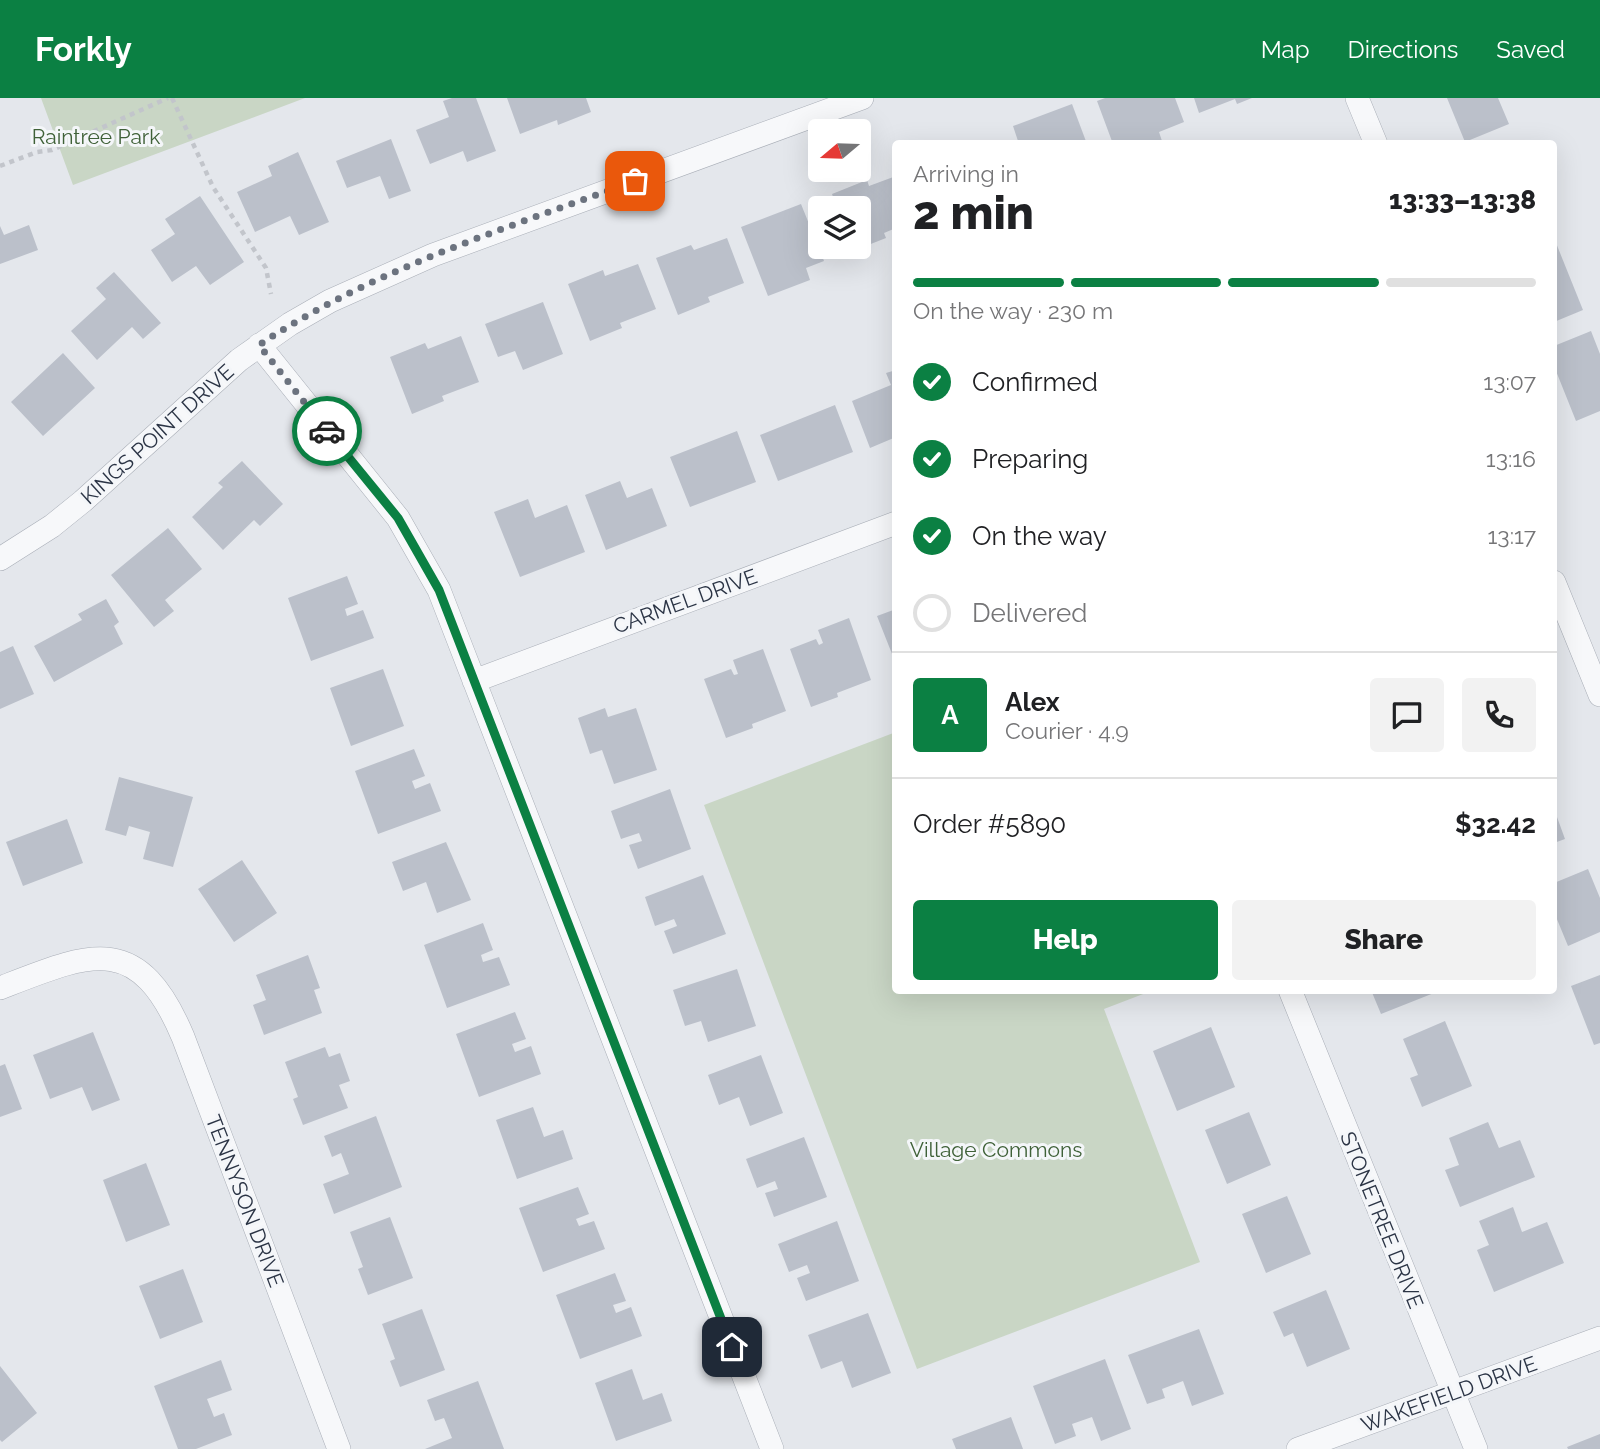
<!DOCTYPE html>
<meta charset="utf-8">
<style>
:root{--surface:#fff;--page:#f2f2f2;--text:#202124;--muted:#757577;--line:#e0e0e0;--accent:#0b8043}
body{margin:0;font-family:Raleway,sans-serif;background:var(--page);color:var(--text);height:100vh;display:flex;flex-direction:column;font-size:26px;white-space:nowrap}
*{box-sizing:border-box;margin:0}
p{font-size:23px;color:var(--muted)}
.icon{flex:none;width:38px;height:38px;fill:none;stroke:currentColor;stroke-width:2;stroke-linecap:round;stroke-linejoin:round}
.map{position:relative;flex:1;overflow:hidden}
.sheet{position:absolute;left:892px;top:42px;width:665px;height:854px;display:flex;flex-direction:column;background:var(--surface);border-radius:7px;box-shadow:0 7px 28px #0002}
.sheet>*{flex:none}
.needle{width:46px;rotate:251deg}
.tools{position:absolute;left:808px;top:21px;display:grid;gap:14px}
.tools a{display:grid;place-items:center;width:63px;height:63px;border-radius:7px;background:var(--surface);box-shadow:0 7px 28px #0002;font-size:35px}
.pin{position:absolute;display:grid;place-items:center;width:60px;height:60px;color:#fff;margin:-30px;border-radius:14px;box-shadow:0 4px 10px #0006}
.courier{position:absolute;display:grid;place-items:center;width:70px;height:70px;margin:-35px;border:5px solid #0b8043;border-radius:50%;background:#fff;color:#222;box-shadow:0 2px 9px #0007}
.summary em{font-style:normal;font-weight:800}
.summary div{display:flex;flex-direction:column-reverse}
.summary{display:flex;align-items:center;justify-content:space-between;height:119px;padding:0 21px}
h1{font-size:46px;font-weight:800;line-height:52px}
.bar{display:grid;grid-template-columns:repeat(4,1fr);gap:10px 7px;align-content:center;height:84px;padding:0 21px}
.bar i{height:9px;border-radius:5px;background:var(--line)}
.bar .current{background:var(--accent)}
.bar p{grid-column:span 4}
.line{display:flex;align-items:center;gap:18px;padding:0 21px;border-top:2px solid var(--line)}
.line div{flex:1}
.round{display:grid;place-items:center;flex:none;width:74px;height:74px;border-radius:7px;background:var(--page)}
ol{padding:0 21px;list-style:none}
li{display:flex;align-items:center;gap:21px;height:77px}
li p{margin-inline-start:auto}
li .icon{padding:7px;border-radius:50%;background:var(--accent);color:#fff;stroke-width:4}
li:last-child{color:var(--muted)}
li i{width:38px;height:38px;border:4px solid var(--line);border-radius:50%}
.button{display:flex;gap:14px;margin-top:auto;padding:14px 21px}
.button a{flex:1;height:80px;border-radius:7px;background:var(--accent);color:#fff;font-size:28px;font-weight:800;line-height:80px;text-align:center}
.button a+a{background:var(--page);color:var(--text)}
header{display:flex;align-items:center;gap:42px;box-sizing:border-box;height:98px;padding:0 35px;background:var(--accent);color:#fff}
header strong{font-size:33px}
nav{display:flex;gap:38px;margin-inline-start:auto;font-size:24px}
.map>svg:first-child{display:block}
</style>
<header>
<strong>Forkly</strong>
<nav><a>Map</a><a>Directions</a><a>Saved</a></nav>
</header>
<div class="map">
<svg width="1600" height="1351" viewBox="0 0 1600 1351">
<rect width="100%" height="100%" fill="#e4e7ec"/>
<path fill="#c9d6c5" d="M41,0H305L73,87Z
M896,634V892L1151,893L1104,911L1200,1164L917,1271L704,707Z"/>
<path fill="#bbc0ca" d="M452,0H476L496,53L467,64L463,53L430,66L416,32L449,19L443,3Z
M507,0H586L591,14L558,27L557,22L520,36Z
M1105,0H1175L1184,24L1159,34L1163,46H1113L1097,3Z
M1194,0H1252L1237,6L1235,1L1199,15Z
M1447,0H1498L1509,26L1465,44Z
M1072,6L1087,46H1019L1013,28Z
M391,41L411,93L389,101L380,78L347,90L336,63Z
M298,54L329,124L299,137L290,118L255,134L237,94L272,78L268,68Z
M896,78V130L884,135L886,140L853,153L852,149H859V110H837L832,96L867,82L869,88Z
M200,98L244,164L210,187L196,168L172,184L151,152L175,136L165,121Z
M801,106L824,163L806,170L810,182L768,198L741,129Z
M29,127L38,152L0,166V128L4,137Z
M727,140L744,185L708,199L710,204L678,217L656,160L691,147L694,152Z
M1554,140L1583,212L1554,224Z
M638,166L656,211L620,225L622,230L590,243L568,186L603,172L605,178Z
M114,174L161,225L143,241L132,229L97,262L71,233L106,201L96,190Z
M543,204L563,256L523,272L515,253L498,259L485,226Z
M1591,233L1600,256V313L1576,323L1554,268V248Z
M461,238L479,284L442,298L444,303L412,316L390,259L425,245L428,251Z
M63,255L95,290L43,338L11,304Z
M896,272V339L870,350L852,303L891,287L886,275Z
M835,307L853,354L778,383L760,337Z
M737,333L756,384L690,409L670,359Z
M242,363L283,406L260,428L254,422L223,452L192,419L223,389L218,385Z
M620,383L627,400L652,390L667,428L606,452L585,397Z
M528,401L535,420L567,407L585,454L520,479L494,414Z
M168,430L202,471L165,502L174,513L154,529L111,477Z
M347,478L358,506L345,511L347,518L363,512L374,540L311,563L288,500Z
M106,501L119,524L114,528L123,546L54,584L34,548L82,522L78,516Z
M896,511V566L877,518Z
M849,520L871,582L837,595L838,599L811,609L790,551L816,541L819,547L823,545L818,532Z
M13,548L34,596L0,611V554Z
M763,551L786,613L752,626L753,630L726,640L704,581L731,571L734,577L738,576L733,562Z
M383,571L404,628L351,648L330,590Z
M605,610L608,619L636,610L657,672L614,686L602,652L590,656L578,620Z
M414,651L425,678L412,683L415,691L430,685L441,713L378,736L355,673Z
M119,679L193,699L173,769L143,761L150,734L129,728L126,738L105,732Z
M670,691L691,751L638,771L629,747L642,743L639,735L621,741L611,713Z
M1557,719L1565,741L1554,745V720Z
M67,721L83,765L23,788L6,744Z
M446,744L471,802L437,815L426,784L403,793L392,764Z
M242,762L277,815L234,844L198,791Z
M1588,771L1600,800V834L1568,848L1554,814V785Z
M703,777L726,836L673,856L664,833L677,828L674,821L655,828L645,799Z
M483,825L493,852L481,857L483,864L499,859L510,887L447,910L424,847Z
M308,857L320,890L314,892L322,915L264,937L253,907L266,902L256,877Z
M737,871L756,928L708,944L701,923L685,928L673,892Z
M1600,877V945L1594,947L1571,888Z
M1371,892H1439V893L1381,916Z
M515,914L526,941L512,946L515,954L531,948L541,976L479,999L456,936Z
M1445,923L1472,988L1422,1009L1410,980L1418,977L1403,941Z
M1211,929L1235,989L1177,1013L1153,953Z
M93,934L120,1002L92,1013L82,989L50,1001L33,957Z
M325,949L329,959L340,955L350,983L339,987L348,1010L303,1027L293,1001L298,999L285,964Z
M761,957L783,1015L750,1028L739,999L719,1007L708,977Z
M5,966L22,1011L0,1019V968Z
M533,1009L544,1039L563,1032L573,1061L517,1081L496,1022Z
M1249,1014L1271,1067L1227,1086L1205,1032Z
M376,1018L402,1089L334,1116L323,1086L349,1076L341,1055L332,1059L324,1038Z
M1488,1024L1499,1050L1520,1042L1535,1079L1460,1109L1445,1072L1459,1067L1449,1040Z
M804,1039L827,1099L774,1119L765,1095L778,1091L775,1083L757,1090L746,1061Z
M146,1065L170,1127L126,1144L103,1082Z
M578,1089L589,1116L576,1121L579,1128L594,1123L605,1151L543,1174L519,1110Z
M1287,1098L1311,1156L1266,1175L1242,1116Z
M1513,1109L1522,1134L1547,1124L1564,1165L1494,1194L1477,1152L1489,1147L1479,1123Z
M390,1119L413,1180L368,1197L358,1171L363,1169L350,1134Z
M837,1123L859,1183L806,1203L797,1180L810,1175L807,1167L789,1174L778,1146Z
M183,1171L203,1224L160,1241L139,1188Z
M615,1175L626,1203L613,1207L616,1215L631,1209L642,1238L580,1261L556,1197Z
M1326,1192L1350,1251L1307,1269L1293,1235L1284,1239L1273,1214Z
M422,1211L445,1272L400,1289L390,1263L395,1261L382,1226Z
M868,1215L891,1275L852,1290L842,1263L821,1271L808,1237Z
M1199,1231L1224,1296L1192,1308L1183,1283L1162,1291L1165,1300L1147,1306L1128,1257Z
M1105,1261L1131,1331L1101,1343L1092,1319L1072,1326L1076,1338L1055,1346L1033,1288Z
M221,1262L232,1292L207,1301L214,1319L224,1315L232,1337L196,1351H178L154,1288Z
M0,1268L37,1315L2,1344L0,1342Z
M632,1271L643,1302L662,1295L672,1323L616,1343L595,1285Z
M478,1283L504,1351H425L452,1340L444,1320L435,1323L427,1302Z
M1011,1319L1023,1351H956L952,1341Z
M1600,1336V1351H1568L1567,1349Z"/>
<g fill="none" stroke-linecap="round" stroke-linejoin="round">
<g stroke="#a9aeb7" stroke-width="24">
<path id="street" d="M1357,0L1376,46
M259,247L398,420L439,492L772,1351
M0,461L52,428L83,403L239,262L290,226L330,203L433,157L862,0
M1554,484L1600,597
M474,583L896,425
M0,890C90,855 138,832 183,939L339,1351
M1290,892L1476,1351
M1298,1351L1600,1240"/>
</g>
<path stroke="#c2c5cb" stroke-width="4.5" stroke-dasharray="5 5" stroke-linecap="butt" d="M172,0L213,89L266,170L271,196
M0,68L37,54L52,52L168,0"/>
<use href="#street" stroke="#f7f8fa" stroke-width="23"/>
</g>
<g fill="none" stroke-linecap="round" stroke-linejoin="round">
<path stroke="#6c737f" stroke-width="7" stroke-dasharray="0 12.6" d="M327,333L259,247C373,171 507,130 635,83"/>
<path stroke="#0b8043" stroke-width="9" d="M327,333L398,420L439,492L732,1249"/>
</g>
<g text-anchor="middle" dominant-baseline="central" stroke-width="6" stroke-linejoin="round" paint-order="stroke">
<g font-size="21" fill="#3f6138" stroke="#f4f6f9">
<text x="96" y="38">Raintree Park</text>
<text x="996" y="1051">Village Commons</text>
</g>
<g font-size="21" fill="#2b3445" stroke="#f4f6f9">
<text transform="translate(157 336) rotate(-42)">KINGS POINT DRIVE</text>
<text transform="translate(685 503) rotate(-20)">CARMEL DRIVE</text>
<text transform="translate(245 1103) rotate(69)">TENNYSON DRIVE</text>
<text transform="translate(1382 1122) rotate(68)">STONETREE DRIVE</text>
<text transform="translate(1449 1296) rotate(-20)">WAKEFIELD DRIVE</text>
</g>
</g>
</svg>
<div class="tools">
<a><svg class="needle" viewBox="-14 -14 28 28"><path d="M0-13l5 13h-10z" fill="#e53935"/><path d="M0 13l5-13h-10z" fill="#757577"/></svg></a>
<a><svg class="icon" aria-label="layers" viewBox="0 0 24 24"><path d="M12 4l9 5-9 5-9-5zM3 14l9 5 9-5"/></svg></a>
</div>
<div class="pin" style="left:635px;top:83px;background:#ea580c"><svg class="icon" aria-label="bag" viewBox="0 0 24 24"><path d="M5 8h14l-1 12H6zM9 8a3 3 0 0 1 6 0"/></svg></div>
<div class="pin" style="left:732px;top:1249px;background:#1f2937"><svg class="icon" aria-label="home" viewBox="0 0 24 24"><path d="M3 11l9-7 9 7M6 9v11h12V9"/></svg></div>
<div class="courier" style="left:327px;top:333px"><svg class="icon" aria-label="car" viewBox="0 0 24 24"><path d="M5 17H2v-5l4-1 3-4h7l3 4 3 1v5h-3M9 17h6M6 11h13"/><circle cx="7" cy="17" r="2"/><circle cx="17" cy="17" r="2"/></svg></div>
<section class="sheet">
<div class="summary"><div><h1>2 min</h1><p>Arriving in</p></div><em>13:33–13:38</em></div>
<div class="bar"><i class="current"></i><i class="current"></i><i class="current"></i><i></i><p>On the way · 230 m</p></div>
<ol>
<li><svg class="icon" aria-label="check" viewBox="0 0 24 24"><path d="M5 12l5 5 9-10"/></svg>Confirmed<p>13:07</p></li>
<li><svg class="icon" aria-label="check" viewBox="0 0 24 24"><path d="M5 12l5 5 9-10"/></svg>Preparing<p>13:16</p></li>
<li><svg class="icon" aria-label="check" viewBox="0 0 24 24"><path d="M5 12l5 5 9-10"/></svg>On the way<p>13:17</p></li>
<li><i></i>Delivered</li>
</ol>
<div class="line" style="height:126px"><b class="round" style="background:var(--accent);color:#fff">A</b><div><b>Alex</b><p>Courier · 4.9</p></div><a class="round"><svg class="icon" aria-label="chat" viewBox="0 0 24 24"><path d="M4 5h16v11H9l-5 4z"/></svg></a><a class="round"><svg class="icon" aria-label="phone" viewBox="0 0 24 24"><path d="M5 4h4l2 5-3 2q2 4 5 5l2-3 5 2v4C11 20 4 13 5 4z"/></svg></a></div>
<div class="line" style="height:91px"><div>Order #5890</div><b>$32.42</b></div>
<div class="button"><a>Help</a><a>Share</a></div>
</section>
</div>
